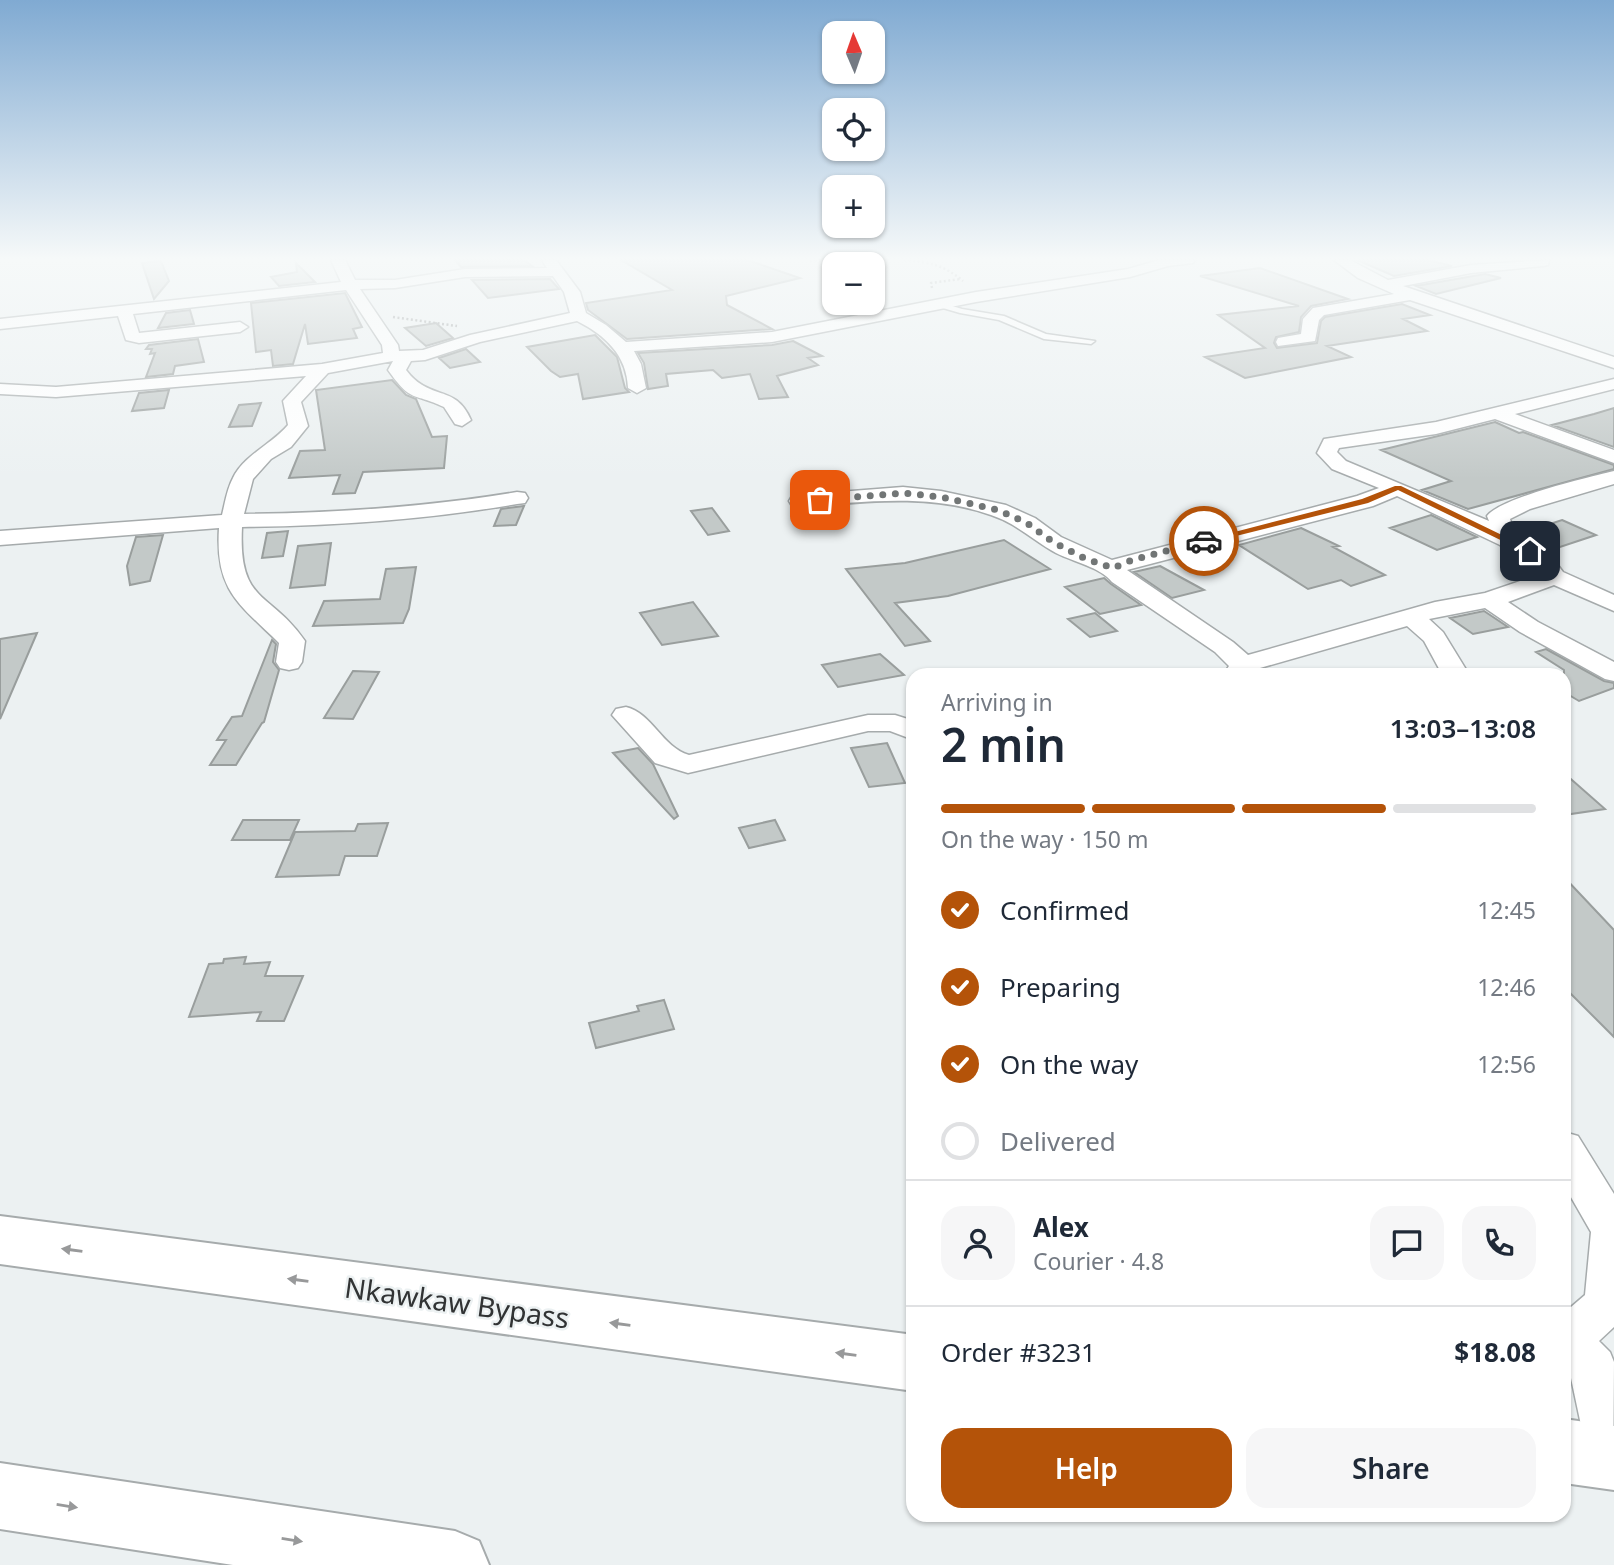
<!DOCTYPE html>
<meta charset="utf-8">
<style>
:root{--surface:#fff;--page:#f6f6f7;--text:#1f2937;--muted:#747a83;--line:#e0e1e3;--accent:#b45309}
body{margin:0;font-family:"Noto Sans",sans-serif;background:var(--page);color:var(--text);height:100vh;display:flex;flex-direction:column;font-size:26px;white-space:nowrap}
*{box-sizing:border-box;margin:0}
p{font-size:23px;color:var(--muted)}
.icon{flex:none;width:38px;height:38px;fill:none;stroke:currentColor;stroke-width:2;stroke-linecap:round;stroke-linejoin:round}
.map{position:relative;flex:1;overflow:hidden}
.side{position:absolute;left:906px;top:668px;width:665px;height:854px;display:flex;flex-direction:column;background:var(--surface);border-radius:21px;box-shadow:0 2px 5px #0004}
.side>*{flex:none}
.needle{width:46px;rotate:358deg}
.tools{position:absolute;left:822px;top:21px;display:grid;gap:14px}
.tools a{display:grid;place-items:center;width:63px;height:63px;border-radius:14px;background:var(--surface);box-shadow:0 2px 5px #0004;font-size:35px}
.pin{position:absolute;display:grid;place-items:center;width:60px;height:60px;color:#fff;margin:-30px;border-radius:14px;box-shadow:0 4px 10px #0006}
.courier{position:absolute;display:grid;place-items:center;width:70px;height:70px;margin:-35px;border:5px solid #b45309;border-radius:50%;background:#fff;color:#222;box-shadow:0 2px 9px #0007}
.head em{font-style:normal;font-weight:600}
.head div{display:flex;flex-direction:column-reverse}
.head{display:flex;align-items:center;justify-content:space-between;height:119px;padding:0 35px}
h1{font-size:46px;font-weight:600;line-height:52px}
.bar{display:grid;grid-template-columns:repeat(4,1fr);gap:10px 7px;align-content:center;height:84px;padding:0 35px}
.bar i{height:9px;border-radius:5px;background:var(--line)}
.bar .selected{background:var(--accent)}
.bar p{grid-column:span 4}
.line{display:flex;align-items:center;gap:18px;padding:0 35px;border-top:2px solid var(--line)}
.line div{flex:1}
.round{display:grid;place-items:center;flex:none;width:74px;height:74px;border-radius:21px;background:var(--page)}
ol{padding:0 35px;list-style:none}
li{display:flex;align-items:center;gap:21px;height:77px}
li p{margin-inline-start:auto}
li .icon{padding:7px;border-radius:50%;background:var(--accent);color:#fff;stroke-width:4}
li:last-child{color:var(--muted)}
li i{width:38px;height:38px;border:4px solid var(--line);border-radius:50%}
.button{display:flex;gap:14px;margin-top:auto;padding:14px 35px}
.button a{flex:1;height:80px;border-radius:21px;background:var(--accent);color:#fff;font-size:28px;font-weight:600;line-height:80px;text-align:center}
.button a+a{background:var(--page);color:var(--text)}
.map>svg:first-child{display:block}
</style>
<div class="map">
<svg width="1614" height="1565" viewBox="0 0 1614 1565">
<rect width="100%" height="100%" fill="#ecf1f2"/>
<path fill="#c3c9c8" stroke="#999e9d" stroke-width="2" d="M455,260H524L532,266L461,267Z
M621,260H747L800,278L726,296L727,305L772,329L627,339L588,310L586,303L672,290Z
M1357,260H1428L1452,266L1394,276Z
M161,261L169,281L154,299L142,263Z
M296,263L315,282L279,286L271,277L297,272Z
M1260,268L1348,299L1311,306L1301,317L1299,332L1276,337L1274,343L1277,348L1317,343L1321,321L1325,317L1402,304L1430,315L1403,319L1427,331L1327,346L1351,357L1245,378L1205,357L1265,348L1218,315L1299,306L1200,276Z
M1485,274L1501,278L1436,294L1416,286Z
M550,279L559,289L488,298L472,280Z
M345,293L362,327L353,329L357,338L308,344L305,324L293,364L273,366L271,350L256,352L251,303Z
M190,310L194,324L158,328L166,313Z
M436,323L453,338L426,346L405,328Z
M595,335L617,357L625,388L629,392L583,399L578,374L560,377L551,371L527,347Z
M198,339L204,362L175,366L173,374L146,377L155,353L150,354L152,349H146L149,345Z
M793,341L822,356L808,358L818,365L777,376L788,397L759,399L750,374L722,378L713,370L666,374L668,386L648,389L644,363L638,353L772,345Z
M466,349L480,362L450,368L439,358Z
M392,380L406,395L416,399L432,437L447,436L444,468L363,472L355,493L333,494L340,475L289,478L300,451L325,450L316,390Z
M169,390L164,408L132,411L139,393Z
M261,403L252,426L229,427L239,405Z
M1614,408V447L1552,425L1594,414Z
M1495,422L1519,433L1523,432L1614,465V469L1468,509L1422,490L1451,481L1381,450Z
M524,506L516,525L494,526L501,509Z
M712,508L729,531L708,535L691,511Z
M1431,515L1477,537L1437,550L1390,528Z
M1562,520L1596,535L1548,551L1519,534Z
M1301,528L1339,546L1333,547L1385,575L1351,586L1341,580L1308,589L1239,545Z
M288,531L283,556L262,558L267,533Z
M163,535L150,581L130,585L127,566L136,537Z
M1004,540L1050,569L948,596L895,603L930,641L905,646L846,569L905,563Z
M331,543L325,585L290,588L298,546Z
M1160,566L1204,590L1172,598L1134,572Z
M416,567L409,609L403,623L313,626L324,601L380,599L386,569Z
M1104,578L1111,584L1141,605L1100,614L1065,587Z
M693,602L718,636L662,645L640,613Z
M1484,611L1508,627L1473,634L1450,618Z
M1095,613L1117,631L1090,637L1068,619Z
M37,633L0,719V639Z
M272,640L276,644L273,662L279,670L264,722L262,723L236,765H210L226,740H217L232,717L242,716Z
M1546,649L1604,681L1614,683V688L1579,701L1564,692V670L1536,652Z
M880,654L904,675L838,687L822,665Z
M353,671L379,672L353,719L324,718Z
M887,743L905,783L869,787L851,748Z
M638,748L653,764L678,816L674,819L613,753Z
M1564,773L1605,809L1564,815Z
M243,820H299L290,840H232Z
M775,820L785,840L749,848L739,828Z
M388,823L377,856H345L339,875L276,877L295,832L355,831L358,824Z
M1564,877L1614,930V1037L1564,987Z
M246,957L244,964L270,962L265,976H303L284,1021H257L261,1012L189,1017L209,964L223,963L224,959Z
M664,1000L674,1029L596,1048L589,1023L639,1011L637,1006Z"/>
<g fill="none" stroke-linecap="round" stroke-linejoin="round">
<g stroke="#a6abac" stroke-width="3">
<path id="service" d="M939,302L962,309L1004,316L1046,334L1095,341L1091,344L1044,339L999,320L960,313L936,306L935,304Z"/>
</g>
<g stroke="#a6abac" stroke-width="3">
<path id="minor" d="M331,260H345L355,280H395L465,269L547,268L542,260H556L580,292L586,313L606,325L626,342L772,332L976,292L1128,269L1159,260H1195L1193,263L1168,266L1130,277L976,302L772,342L634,351L641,364L646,388L637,393L628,388C627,355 605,335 577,321L480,342L425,360L411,361L406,370C430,402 455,383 471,420L462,426L455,424L444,407C413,392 412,404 388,370L393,361L328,373L301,402L308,426L291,447L271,459L253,479L244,514C336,513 426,507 517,492L525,493L528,498L525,503L517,504C425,520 335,526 242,527C238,605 270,590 305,641L302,662L298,668L289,670L280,668L276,662L279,643C238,603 215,590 219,528L0,545V531L222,515C225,503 227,489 233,478C244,455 272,444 288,425L283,401L306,376L56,397L0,394V384L56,387L322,364L383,353L382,345L346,290L133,314L139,333L240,322L248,327L240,332L139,343L126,340L118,316L0,329V319L341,282ZM553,276L564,292L570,313L470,335L423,350L399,351L398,345L360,289L395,288L465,277Z
M1334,260H1350L1388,280L1471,265L1549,260L1548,265L1543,266L1471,273L1403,286L1614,357V368L1410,300L1324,315L1319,320L1315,341L1278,346L1276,342L1278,338L1301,334L1303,319L1313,308L1394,294L1358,278Z
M1614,379V389L1515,414L1614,450V463L1495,419L1436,434L1339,448L1337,452L1346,461L1489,521L1487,516C1500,498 1589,477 1614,471V484L1530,509L1510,519L1515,534L1554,560L1563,572L1614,595V611L1554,585L1508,602L1538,622L1614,662V681L1605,679L1520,632L1485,608L1429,619L1443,632L1470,676H1443L1424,641L1407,626L1260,668L1266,676H1222L1229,666L1215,652L1112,582C1100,567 1074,562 1056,553C1034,541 1016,523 991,515C929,493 864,502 800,507L792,506L789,501L792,496L800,495L903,487L941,491L1006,505L1035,518L1061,537L1112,560L1357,496L1379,488L1332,469L1317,453L1324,439L1436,422ZM1397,496L1500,545L1541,574L1485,593L1435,602L1248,655L1233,642L1127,570L1373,506Z
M626,707C652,713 662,747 689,755L868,715H895L914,721V740L890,731H868L688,773L655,763L612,715L616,709Z
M1564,1132L1578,1136L1614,1194V1327L1599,1341L1610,1352L1614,1362L1613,1483L1595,1475L1588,1458L1571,1378L1564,1370V1313L1585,1295L1591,1232L1564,1185Z"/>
</g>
<g stroke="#a6abac" stroke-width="4">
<path id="trunk" d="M0,1216L914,1335V1391L0,1264Z
M1564,1419L1614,1426V1490L1564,1483Z
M0,1463L455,1531L479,1541L489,1565H233L0,1529Z"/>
</g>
<path stroke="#979a9b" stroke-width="2.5" stroke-dasharray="2 2.5" stroke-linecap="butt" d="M904,260C929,262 944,265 963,281
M810,261L824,260
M932,288L931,283L960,279
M393,317L457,326"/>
<use href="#service" fill="#fff" fill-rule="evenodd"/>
<use href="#minor" fill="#fff" fill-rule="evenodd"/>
<use href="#trunk" fill="#fff" fill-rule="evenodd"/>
</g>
<defs><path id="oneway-solid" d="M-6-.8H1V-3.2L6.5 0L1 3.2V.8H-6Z" transform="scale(1.75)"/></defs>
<g fill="#98999a">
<use href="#oneway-solid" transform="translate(72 1250) rotate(-172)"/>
<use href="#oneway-solid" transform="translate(298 1280) rotate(-172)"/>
<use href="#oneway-solid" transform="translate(620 1324) rotate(-172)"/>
<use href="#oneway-solid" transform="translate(846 1354) rotate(-172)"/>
<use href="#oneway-solid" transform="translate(67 1506) rotate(9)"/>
<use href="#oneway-solid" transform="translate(292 1540) rotate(9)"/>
</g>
<linearGradient id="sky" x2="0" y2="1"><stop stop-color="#80aad2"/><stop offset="0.54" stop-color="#f6f9f9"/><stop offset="1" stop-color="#f6f9f9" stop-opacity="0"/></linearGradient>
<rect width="1614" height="479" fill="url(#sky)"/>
<path fill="#b45309" d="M1395,486H1401L1535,551L1527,553L1398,490L1368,503L1204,544L1200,541L1362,499Z"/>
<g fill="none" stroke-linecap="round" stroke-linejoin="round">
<path stroke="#727676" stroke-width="7" stroke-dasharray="0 12.6" d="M820,500L903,493L941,497L998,510L1027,523L1053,542L1086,559L1113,568L1132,560L1204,541"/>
</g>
<g text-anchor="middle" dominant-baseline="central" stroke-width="5" stroke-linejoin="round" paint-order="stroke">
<g font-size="28" fill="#313334" stroke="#ecf1f2">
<text transform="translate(457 1302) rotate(8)">Nkawkaw Bypass</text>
</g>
</g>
</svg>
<div class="tools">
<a><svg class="needle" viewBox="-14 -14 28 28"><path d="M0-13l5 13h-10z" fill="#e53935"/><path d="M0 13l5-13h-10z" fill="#747a83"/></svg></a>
<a><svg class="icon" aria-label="locate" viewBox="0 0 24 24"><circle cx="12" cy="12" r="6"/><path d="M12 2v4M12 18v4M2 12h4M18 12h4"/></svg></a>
<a>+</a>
<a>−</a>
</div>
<div class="pin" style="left:820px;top:500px;background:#ea580c"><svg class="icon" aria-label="bag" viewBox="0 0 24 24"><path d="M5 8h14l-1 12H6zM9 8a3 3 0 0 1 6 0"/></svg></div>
<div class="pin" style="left:1530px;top:551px;background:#1f2937"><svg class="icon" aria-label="home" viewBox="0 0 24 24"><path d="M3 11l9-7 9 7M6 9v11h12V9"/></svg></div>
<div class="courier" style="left:1204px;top:541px"><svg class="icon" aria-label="car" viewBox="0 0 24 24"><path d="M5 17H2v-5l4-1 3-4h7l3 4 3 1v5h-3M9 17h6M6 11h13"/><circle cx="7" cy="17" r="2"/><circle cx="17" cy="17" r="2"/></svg></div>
<section class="side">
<div class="head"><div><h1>2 min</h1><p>Arriving in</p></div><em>13:03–13:08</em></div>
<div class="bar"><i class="selected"></i><i class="selected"></i><i class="selected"></i><i></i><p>On the way · 150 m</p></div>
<ol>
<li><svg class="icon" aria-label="check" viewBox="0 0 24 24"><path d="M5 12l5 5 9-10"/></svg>Confirmed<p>12:45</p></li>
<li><svg class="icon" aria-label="check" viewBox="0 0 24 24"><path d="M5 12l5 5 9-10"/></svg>Preparing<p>12:46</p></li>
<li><svg class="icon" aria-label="check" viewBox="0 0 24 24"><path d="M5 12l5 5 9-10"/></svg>On the way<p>12:56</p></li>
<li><i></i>Delivered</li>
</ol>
<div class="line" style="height:126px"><a class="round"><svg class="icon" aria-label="person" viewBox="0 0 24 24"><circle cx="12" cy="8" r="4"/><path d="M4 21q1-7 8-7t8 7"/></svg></a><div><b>Alex</b><p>Courier · 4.8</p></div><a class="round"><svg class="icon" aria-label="chat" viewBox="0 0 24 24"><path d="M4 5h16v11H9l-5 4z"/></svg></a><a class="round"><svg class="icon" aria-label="phone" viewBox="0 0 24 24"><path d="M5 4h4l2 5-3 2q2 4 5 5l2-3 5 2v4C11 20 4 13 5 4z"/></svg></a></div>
<div class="line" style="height:91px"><div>Order #3231</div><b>$18.08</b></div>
<div class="button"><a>Help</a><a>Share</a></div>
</section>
</div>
